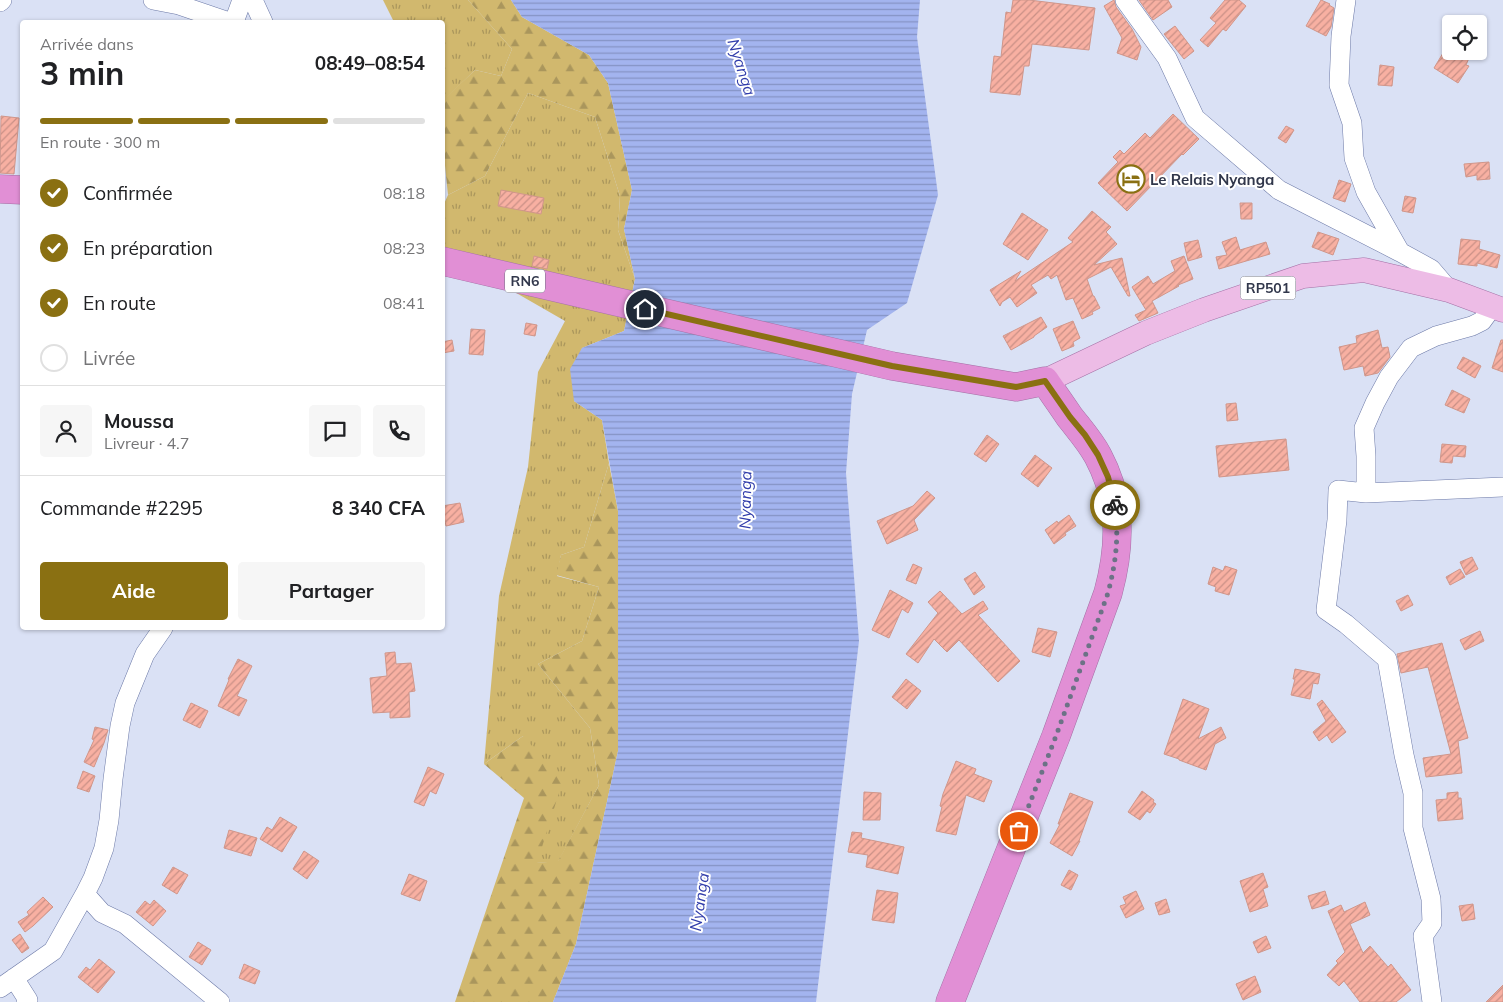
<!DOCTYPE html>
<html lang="fr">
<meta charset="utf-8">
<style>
:root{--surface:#fff;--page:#f6f6f6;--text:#202124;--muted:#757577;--line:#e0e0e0;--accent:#8a7012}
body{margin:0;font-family:Mulish,sans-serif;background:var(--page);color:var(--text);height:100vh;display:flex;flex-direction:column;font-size:19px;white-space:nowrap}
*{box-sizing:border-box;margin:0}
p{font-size:16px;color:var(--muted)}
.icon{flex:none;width:28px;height:28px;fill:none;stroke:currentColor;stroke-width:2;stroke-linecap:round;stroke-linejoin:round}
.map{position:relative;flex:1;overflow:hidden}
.sheet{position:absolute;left:20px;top:20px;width:425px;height:610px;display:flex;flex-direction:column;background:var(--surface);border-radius:5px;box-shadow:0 1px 4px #0004}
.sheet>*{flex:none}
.tools{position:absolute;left:1442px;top:15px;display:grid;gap:10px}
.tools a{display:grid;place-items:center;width:45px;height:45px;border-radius:5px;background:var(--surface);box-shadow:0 1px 4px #0004;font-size:25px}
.pin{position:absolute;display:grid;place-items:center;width:42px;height:42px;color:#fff;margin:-21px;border:2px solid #fff;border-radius:50%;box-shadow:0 1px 5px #0007}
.courier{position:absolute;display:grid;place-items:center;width:50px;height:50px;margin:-25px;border:4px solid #8a7012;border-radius:50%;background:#fff;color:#222;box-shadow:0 1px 6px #0007}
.headline em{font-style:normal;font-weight:700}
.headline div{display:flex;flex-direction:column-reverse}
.headline{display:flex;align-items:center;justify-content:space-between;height:85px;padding:0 20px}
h1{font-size:32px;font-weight:700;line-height:38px}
.bar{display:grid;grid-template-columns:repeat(4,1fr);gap:8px 5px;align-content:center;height:60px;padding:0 20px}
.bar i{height:6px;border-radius:4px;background:var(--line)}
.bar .active{background:var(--accent)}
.bar p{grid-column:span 4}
.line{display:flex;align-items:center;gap:12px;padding:0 20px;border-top:1px solid var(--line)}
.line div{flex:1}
.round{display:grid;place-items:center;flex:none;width:52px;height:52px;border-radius:5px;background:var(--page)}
ol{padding:0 20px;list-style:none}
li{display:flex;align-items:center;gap:15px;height:55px}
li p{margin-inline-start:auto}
li .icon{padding:5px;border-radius:50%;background:var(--accent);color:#fff;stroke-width:4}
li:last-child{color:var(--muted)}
li i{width:28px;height:28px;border:2px solid var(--line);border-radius:50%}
.primary-button{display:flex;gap:10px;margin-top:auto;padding:10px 20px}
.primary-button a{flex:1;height:58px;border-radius:5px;background:var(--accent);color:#fff;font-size:20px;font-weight:700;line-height:58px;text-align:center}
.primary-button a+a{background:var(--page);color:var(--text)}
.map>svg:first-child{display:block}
</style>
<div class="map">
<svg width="1503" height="1002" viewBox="0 0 1503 1002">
<defs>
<pattern id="grass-tufts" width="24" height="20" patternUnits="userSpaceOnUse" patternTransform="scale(1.25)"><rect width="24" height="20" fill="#d1b86e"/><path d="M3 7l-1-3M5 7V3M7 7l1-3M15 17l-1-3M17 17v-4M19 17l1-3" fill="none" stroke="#aa965c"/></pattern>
<pattern id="forest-firs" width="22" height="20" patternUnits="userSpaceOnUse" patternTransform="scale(1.25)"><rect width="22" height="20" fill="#d1b86e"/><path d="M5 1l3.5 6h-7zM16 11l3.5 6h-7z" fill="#aa965c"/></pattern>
<pattern id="water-rules" width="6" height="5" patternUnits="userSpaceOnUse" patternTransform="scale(1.25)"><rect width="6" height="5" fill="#a3b4ef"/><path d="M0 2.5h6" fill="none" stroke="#8593c4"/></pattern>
<pattern id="building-hatch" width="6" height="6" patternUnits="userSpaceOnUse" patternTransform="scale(1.25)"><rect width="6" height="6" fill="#f8b0a2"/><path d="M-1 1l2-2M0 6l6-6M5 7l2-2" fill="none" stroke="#c99086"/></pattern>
</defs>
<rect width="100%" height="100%" fill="#dae1f5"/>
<path fill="url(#grass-tufts)" d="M383,0H468L512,49L501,76L475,70L443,101L442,22H394Z
M528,93L595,117L620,196L618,230L635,279L624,331L582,348L574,401L602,420L609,463L584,547L561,555L557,576L599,587L582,641L538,664L590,728L599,785L558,862L536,863L523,736L484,764L499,596L528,467L538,372L565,321L443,251V206L448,195L485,176Z"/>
<path fill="url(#forest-firs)" d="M468,0H511L522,17L589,55L608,83L632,190L624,229L635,279L618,230L620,196L595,117L528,93L485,176L448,195L443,146L442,101L475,70L501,76L512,49Z
M609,463L618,511V751L576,944L553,1002H455L524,798L484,764L523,736L563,780L537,863L558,861L599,785L590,728L538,664L582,641L599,587L556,575L561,555L584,547Z"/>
<path fill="url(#water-rules)" d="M511,0H920L917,37L938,195L907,303L867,330L852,394L846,473L859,641L816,1002H553L576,944L618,751V511L602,420L574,401L570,369L582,348L624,331L635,279L624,229L632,190L608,83L589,55L522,17Z"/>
<path fill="url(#building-hatch)" stroke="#d0968a" d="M1013,0H1029L1095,8L1089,50L1032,44L1029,66H1024L1020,95L990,92L994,56L1001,57L1006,12L1011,13Z
M1114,0L1116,7L1132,29L1141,47L1137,60L1117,53L1122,38L1104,6Z
M1139,0H1168L1172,7L1153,20Z
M1225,0H1239L1246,6L1226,31L1223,29L1208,47L1200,40L1216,23L1210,18Z
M1321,0L1330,4L1329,5L1334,8L1331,27L1326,36L1306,26Z
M1175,26L1194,51L1184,59L1164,34Z
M1460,51H1472L1466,65L1469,66L1458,83L1434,68L1443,53L1455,59V58L1457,59Z
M1380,65L1394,67L1392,86L1378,85Z
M1173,114L1199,139L1183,155L1182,154L1127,211L1098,183L1118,162L1113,157L1120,150L1124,154L1145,133L1150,138Z
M1,116L19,118L14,174L0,173Z
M1286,126L1294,130L1286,143L1278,138Z
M1489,162L1490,179L1477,180V175L1466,177L1464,164Z
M1339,180L1351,184L1345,202L1333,198Z
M501,190L544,198L541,214L498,206Z
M1405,196L1416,198L1413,213L1402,211Z
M1240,203H1252V219H1241Z
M1092,211L1111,227L1106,232L1117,244L1094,265L1122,258L1130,296H1128L1111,267L1087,279L1093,296H1094L1100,308L1092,312L1093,314L1082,319L1073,298L1066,300L1057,275L1051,279L1048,275L1031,285L1037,293L1017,307L1010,297L1002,302L1000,306L990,290L1021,271L1015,281L1073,242L1068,238Z
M1022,213L1048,230L1028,260L1003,244Z
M1318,232L1339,239L1333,255L1312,247Z
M1236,237L1240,250L1266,242L1270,254L1219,269L1216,257L1227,255L1222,242Z
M1461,239L1480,241L1479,249L1500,255L1497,268L1477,263V266L1458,264Z
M1198,240L1202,257L1188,261L1184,243Z
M534,256L549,260L547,269L532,266Z
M1184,256L1193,279L1178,285L1179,286L1152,301L1158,313L1139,321L1135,315L1146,310L1132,287L1148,276L1153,284L1175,271L1171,261Z
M1041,317L1047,327L1034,336V337L1011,350L1003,336Z
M1073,321L1080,338L1073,342L1074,346L1062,351L1053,329Z
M526,323L537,325L535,336L524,334Z
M471,329L485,330L483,355L469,354Z
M1378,330L1382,348L1388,347L1390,357L1378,373L1365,376L1363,366L1344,370L1339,347L1357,343L1356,336Z
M452,340L454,351L442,353V342Z
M1501,340H1503V372L1492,368Z
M1463,357L1481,366L1475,378L1457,368Z
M1452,390L1470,399L1464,413L1445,405Z
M1236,403L1238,420L1227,421L1226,404Z
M987,435L999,444L986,462L974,454Z
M1286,439L1289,470L1219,477L1216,446Z
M1442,444L1466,446L1465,457L1453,456L1452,463L1440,462Z
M1035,455L1052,468L1038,487L1021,474Z
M927,491L935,498L914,520L918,530L887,544L877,521L913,506Z
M460,503L464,522L446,526L442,506Z
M1069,515L1076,526L1065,533L1066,535L1054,544L1045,530L1057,521L1058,523Z
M1472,557L1478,569L1466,575L1460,562Z
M913,564L922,568L916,584L906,580Z
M1225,566L1237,570L1229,595L1215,591L1216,587L1208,584L1213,567L1223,571Z
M1460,569L1465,577L1450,585L1446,577Z
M975,572L985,587L974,595L964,579Z
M890,590L913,603L908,613L902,609L889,638L872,630Z
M940,591L962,614L983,601L988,609L978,615L1020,661L998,682L959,640L947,652L934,639L918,663L906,654L938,613L928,602Z
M1408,595L1413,605L1401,611L1396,601Z
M1038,628L1057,632L1050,657L1032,652Z
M1480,631L1484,641L1465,650L1460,640Z
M1442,643L1468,738L1458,741L1462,773L1426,777L1423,758L1451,754L1428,667L1401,673L1397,654Z
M395,652L396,664L411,663L415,691L409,692L410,717L390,718V712L373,713L370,678L387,676L385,653Z
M238,659L252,666L237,696L247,700L239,716L218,706L229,680L228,679Z
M1295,669L1320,674L1318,684L1313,683L1310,699L1291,695L1295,679H1293Z
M906,679L921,691L907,709L892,697Z
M1183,699L1209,709L1198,739L1221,727L1226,738L1215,744L1206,770L1179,760V759L1164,754Z
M1322,700L1346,732L1332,743L1327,735L1319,741L1313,732L1326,721L1317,704Z
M191,703L208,711L200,728L183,720Z
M95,727L108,730L104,743L94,767L84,762L94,740L92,739Z
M956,761L976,769L974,774L992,781L984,802L966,795L956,835L936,831L942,807L940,806L943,794Z
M428,767L444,774L436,794L430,791L424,806L414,802Z
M83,771L95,776L89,792L77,788Z
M1142,791L1154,800L1153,802L1156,804L1150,813L1147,811L1140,820L1128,812Z
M864,792L881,793L880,820H863Z
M1458,792V798H1461L1463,819L1438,821L1436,800L1447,799V793Z
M1070,793L1093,802L1079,841H1080L1072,856L1050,843L1060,824H1058Z
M280,817L297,827L282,852L260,839L267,827L272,830Z
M229,830L257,838L251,856L224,848Z
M852,832L862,833L861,838L904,847L898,874L866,867L868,855L848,852Z
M304,851L319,861L307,879L293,869Z
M173,867L188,875L177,894L162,885Z
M1069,870L1078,875L1071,890L1061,885Z
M1263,873L1268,887L1263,889L1268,906L1250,912L1240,881Z
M409,874L427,881L420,901L401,894Z
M877,890L898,893L894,923L872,920Z
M1136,891L1144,909L1126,918L1120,906L1126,904L1123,897Z
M1325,891L1329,904L1312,909L1308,896Z
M43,897L53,907L33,926L25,932L18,922L29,915L27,912Z
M1166,899L1170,912L1159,915L1155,903Z
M154,900L166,911L153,926L136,912L145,901L150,905Z
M1365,902L1370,915L1350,924L1363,953L1370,946L1388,967L1391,964L1411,990L1396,1002H1360L1344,981L1339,986L1327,975L1338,963L1336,961L1345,952L1328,911L1341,905L1344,912Z
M1473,904L1475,919L1462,921L1459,906Z
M20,934L29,948L22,953L12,940Z
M1266,936L1271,948L1258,953L1253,942Z
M198,942L211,950L202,965L189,957Z
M99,959L115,972L98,993L78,977L86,967L90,970Z
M244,964L260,971L255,984L239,978Z
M1255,976L1261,992L1243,1000L1236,984Z
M1503,985V1002H1486Z"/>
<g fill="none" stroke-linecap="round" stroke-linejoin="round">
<g stroke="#6c79a7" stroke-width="20">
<path id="minor" d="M153,0L179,5L229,22
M253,0L263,22
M1125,0L1167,58L1195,118L1279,190L1400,252
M1346,0L1341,36L1339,85L1352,123L1354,158L1366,192L1400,252L1431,269L1449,290
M0,2L2,0
M234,22L242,0
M1366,493V456L1364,428L1375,403L1389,377L1411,348L1436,336L1472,326L1482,321L1493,306
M85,894L102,913L125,924L220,1002
M14,978L28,1000L26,1002
M0,988L53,951L85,894L93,878L104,848L109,820L113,779L120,726L125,703L145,654L163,628
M1432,1002L1423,936L1432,923L1431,899L1413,828V793L1404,755L1387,659L1346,624L1326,610L1337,520L1338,490L1366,493L1503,487"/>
</g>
<g stroke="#a370a5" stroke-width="25">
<path id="major" d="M1045,381L1146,333L1204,310L1303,276L1364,270L1449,290L1503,310"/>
</g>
<g stroke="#a370a5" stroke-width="29">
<path id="highway" d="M0,189L22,190
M442,261L892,366L1016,387L1045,381C1053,393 1061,404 1069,416C1079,429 1090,441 1098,456C1122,501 1121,545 1108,593L1056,736L950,1002"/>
</g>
<use href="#minor" stroke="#fff" stroke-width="19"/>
<use href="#major" stroke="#edbce6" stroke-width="24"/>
<use href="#highway" stroke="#e18fd5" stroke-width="28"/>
</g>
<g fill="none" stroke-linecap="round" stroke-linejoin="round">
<path stroke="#6c7286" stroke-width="5" stroke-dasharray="0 9" d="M1019,831L1056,736L1108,593C1116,562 1119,537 1115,505"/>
<path stroke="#8a7012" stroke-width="6" d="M645,309L892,366L1016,387L1045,381L1070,417L1085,435L1098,455L1108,477L1115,505"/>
</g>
<defs>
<g id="hotel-ring" transform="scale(1.4375)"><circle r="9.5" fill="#fff" stroke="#8a7012" stroke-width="1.5"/><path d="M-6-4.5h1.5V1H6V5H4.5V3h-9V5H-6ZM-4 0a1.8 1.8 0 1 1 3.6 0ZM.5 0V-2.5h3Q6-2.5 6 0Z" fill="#8a7012"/></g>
</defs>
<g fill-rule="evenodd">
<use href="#hotel-ring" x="1131" y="179"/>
</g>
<g text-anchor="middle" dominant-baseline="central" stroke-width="4" stroke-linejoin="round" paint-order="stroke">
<g fill="#fff" stroke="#6f7381" stroke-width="1">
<rect x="505" y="269.5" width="40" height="23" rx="4"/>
<rect x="1240.5" y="276.5" width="55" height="23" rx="4"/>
</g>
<g font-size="14" font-weight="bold" fill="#31374b">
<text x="525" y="281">RN6</text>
<text x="1268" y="288">RP501</text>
</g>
<g font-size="15" font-weight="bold" fill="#31374b" stroke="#fff" text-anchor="start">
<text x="1150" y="179">Le Relais Nyanga</text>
</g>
<g font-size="16" font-style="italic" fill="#313dab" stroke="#fff">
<text transform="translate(742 67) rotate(72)">Nyanga</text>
<text transform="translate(745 500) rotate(-89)">Nyanga</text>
<text transform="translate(699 902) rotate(-82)">Nyanga</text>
</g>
</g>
</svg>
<div class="tools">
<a><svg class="icon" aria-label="locate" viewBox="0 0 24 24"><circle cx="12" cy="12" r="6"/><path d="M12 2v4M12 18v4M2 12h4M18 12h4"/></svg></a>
</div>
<div class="pin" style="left:1019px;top:831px;background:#ea580c"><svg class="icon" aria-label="bag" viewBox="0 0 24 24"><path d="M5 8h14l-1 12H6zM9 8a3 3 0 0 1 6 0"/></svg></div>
<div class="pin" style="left:645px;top:309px;background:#1f2937"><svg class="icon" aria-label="home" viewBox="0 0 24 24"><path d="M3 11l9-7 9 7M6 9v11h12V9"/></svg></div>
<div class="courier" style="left:1115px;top:505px"><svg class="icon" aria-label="bike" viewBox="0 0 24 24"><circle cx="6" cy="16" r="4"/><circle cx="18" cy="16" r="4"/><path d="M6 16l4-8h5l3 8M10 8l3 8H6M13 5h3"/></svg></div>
<section class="sheet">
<div class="headline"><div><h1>3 min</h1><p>Arrivée dans</p></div><em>08:49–08:54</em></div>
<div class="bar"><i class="active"></i><i class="active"></i><i class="active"></i><i></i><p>En route · 300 m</p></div>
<ol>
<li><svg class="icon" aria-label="check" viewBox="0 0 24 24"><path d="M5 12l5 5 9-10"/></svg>Confirmée<p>08:18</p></li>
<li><svg class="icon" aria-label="check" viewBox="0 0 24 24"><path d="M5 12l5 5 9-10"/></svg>En préparation<p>08:23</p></li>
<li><svg class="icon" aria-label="check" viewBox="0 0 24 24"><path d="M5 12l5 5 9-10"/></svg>En route<p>08:41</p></li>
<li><i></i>Livrée</li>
</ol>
<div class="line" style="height:90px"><a class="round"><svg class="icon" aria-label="person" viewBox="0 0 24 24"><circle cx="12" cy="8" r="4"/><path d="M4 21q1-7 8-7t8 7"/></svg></a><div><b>Moussa</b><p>Livreur · 4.7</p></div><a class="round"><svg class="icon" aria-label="chat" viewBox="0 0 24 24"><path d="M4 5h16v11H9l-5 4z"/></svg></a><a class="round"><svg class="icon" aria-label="phone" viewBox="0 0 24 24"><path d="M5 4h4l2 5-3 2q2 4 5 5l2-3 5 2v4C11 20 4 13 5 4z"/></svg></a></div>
<div class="line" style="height:65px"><div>Commande #2295</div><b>8 340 CFA</b></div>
<div class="primary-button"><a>Aide</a><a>Partager</a></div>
</section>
</div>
